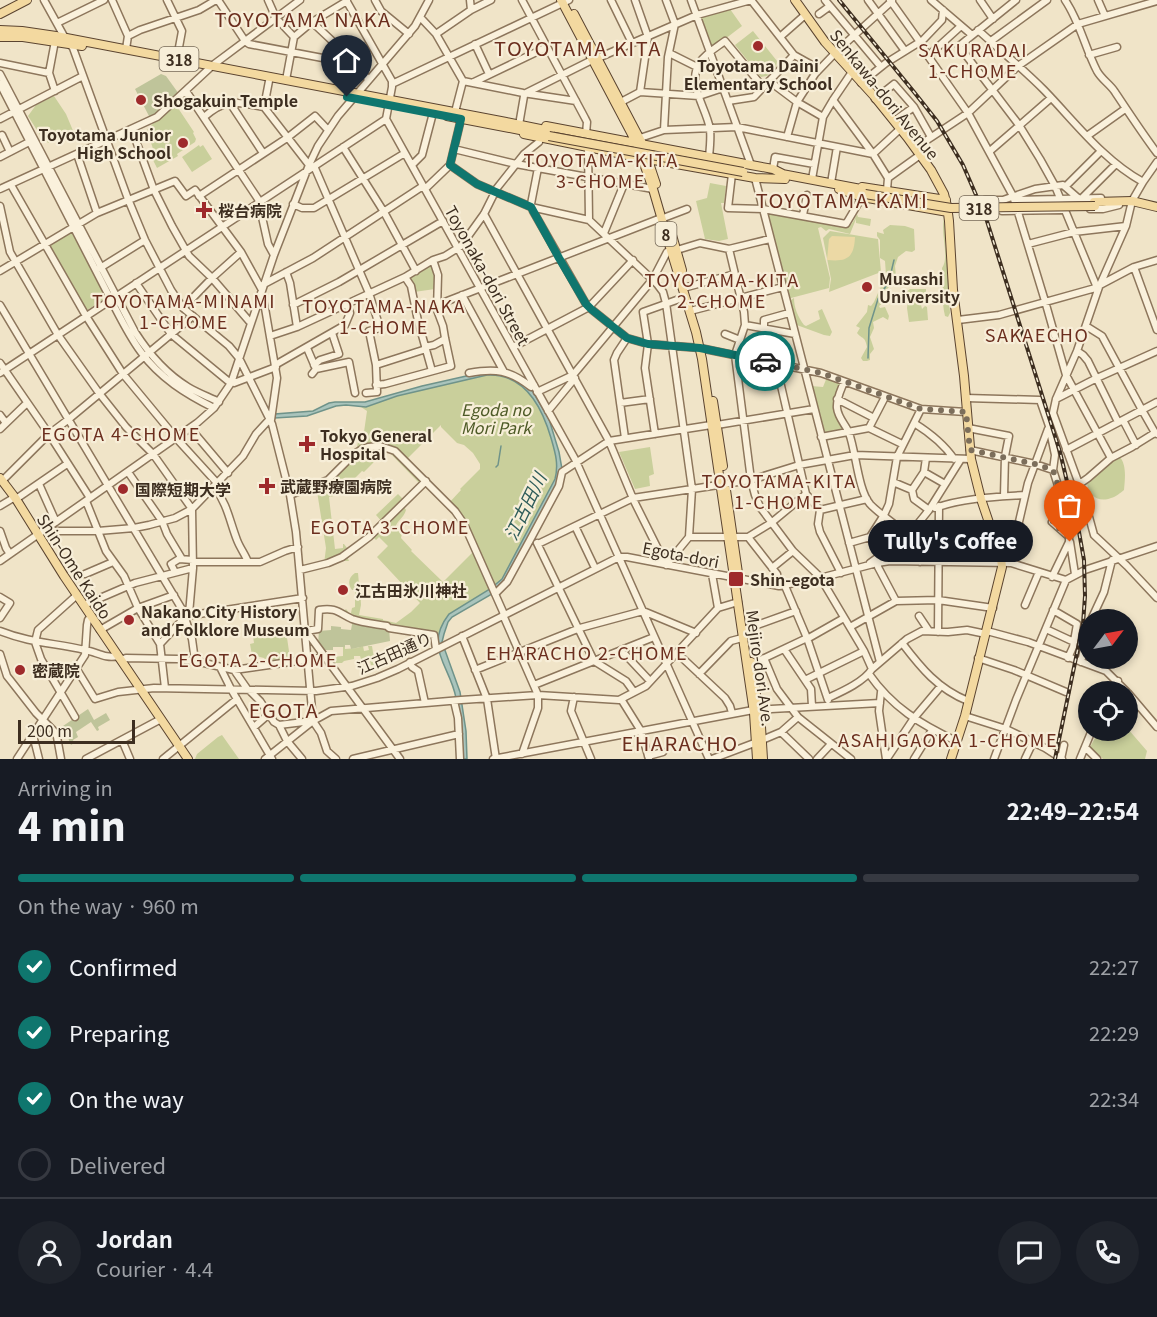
<!DOCTYPE html>
<meta charset="utf-8">
<style>
:root{--surface:#171b24;--page:#20242c;--text:#f1f3f6;--muted:#9ea1a6;--line:#363941;--accent:#0f766e}
body{margin:0;font-family:Georgia,"Noto Sans JP",serif;background:var(--page);color:var(--text);height:100vh;display:flex;flex-direction:column;font-size:22px;white-space:nowrap}
*{box-sizing:border-box;margin:0}
p{font-size:20px;color:var(--muted)}
.icon{flex:none;width:33px;height:33px;fill:none;stroke:currentColor;stroke-width:2;stroke-linecap:round;stroke-linejoin:round}
.map{position:relative;height:759px;overflow:hidden}
.side{display:flex;flex-direction:column;background:var(--surface);flex:1}
.side>*{flex:none}
.needle{width:39px;rotate:58deg}
.fabs{position:absolute;left:1078px;top:609px;display:grid;gap:12px}
.fabs a{display:grid;place-items:center;width:60px;height:60px;border-radius:50%;background:var(--surface);box-shadow:0 3px 9px #0003;font-size:30px}
.scale{position:absolute;left:18px;bottom:15px;width:117px;box-sizing:border-box;padding-left:6px;border:3px solid #3d2e20;border-top:0;font-size:16px;line-height:21px;white-space:nowrap;color:#3d2e20;-webkit-text-stroke:4px #f7eed8;paint-order:stroke}
.pin{position:absolute;display:grid;place-items:center;width:51px;height:51px;color:#fff;margin:-62px -26px;border-radius:50% 50% 50% 0;rotate:-45deg;box-shadow:0 0 6px #0007}
.pin .icon{rotate:45deg}
.courier{position:absolute;display:grid;place-items:center;width:60px;height:60px;margin:-30px;border:4px solid #0f766e;border-radius:50%;background:#fff;color:#222;box-shadow:0 2px 8px #0007}
.bubble{position:absolute;height:42px;border-radius:21px;background:var(--surface);box-shadow:0 3px 9px #0003;font-size:20px;font-weight:800;line-height:42px;text-align:center}
.headline em{font-style:normal;font-weight:800}
.headline div{display:flex;flex-direction:column-reverse}
.headline{display:flex;align-items:center;justify-content:space-between;height:102px;padding:0 18px}
h1{font-size:39px;font-weight:800;line-height:45px}
.bar{display:grid;grid-template-columns:repeat(4,1fr);gap:9px 6px;align-content:center;height:72px;padding:0 18px}
.bar i{height:8px;border-radius:4px;background:var(--line)}
.bar .on{background:var(--accent)}
.bar p{grid-column:span 4}
.line{display:flex;align-items:center;gap:15px;padding:0 18px;border-top:2px solid var(--line)}
.line div{flex:1}
.round{display:grid;place-items:center;flex:none;width:63px;height:63px;border-radius:32px;background:var(--page)}
ol{padding:0 18px;list-style:none}
li{display:flex;align-items:center;gap:18px;height:66px}
li p{margin-inline-start:auto}
li .icon{padding:6px;border-radius:50%;background:var(--accent);color:#fff;stroke-width:4}
li:last-child{color:var(--muted)}
li i{width:33px;height:33px;border:3px solid var(--line);border-radius:50%}
.map>svg:first-child{display:block}
</style>
<div class="map">
<svg width="1157" height="759" viewBox="0 0 1157 759">
<rect width="100%" height="100%" fill="#f0e4c8"/>
<path fill="#c9cf9b" d="M730,9L742,26L712,49L710,48L701,20L702,17Z
M753,31L777,61L776,68L767,76L761,77L735,45Z
M54,96L66,114L74,133L48,143L45,138H42L28,116L36,105Z
M176,105L194,132L193,133L196,139L195,142L177,154L178,156L157,168L151,156L154,152L147,130C154,121 167,114 176,105Z
M199,145L200,147L203,145L212,159L192,172L182,157Z
M710,183L726,186L724,203H721L728,239L719,241L705,239L696,201L707,198Z
M768,213L789,215L845,227C852,227 854,220 857,214L858,217L871,219L870,226L856,223V219L850,234L829,229L826,231L821,227L818,228L830,278L829,288L791,298V300L794,298C794,308 798,317 804,325L806,326L820,319L818,311L822,309L832,332L830,336L824,335L794,324C792,316 791,304 788,298L766,215Z
M944,219L950,313L948,317L945,316C941,300 944,284 942,268C950,257 940,233 944,219Z
M890,225L905,226L914,229L915,250L912,252L906,251L898,257L895,266L896,277L884,294L883,303L879,306L880,308L885,307L889,316L888,320L883,317L873,322L874,328L870,337L874,349L870,354V360L867,361H863L861,358L867,347C865,336 863,340 857,333L860,328L856,326L867,312L868,305L871,306L874,302L886,275L885,261L880,258V240L877,236V232L884,234L883,230Z
M72,230L73,231L106,296V298L87,310H84L48,246Z
M830,231L878,239L881,272L829,292L831,279L823,238Z
M432,264L436,277L435,289L414,292L409,277Z
M926,289V302L921,305L922,309L925,306L927,307L928,320L909,322L907,308L908,301L906,298V292L910,289Z
M484,375C497,375 509,377 520,384C543,399 562,453 555,479L502,579L490,589L449,614L445,620L439,634L434,635L353,619L342,613L346,609L349,613H351L352,608L355,607V590H352C347,583 349,577 355,573H358L359,584H360L361,605L359,615L383,619V620L396,623L411,612L420,603L377,557L388,546L379,537L376,540L371,535L383,523L376,515L398,494L405,501L402,504L406,510C404,518 396,521 395,529L396,531H401L402,533L401,538L412,550L411,551L443,582L476,549L472,539L448,504L461,490L460,489L480,469V464L473,453L464,445L457,443L441,427V425L406,460L426,481L421,485L390,453L385,451L379,450L380,456L364,472L362,471L348,485L346,484L334,496L329,497L335,549L343,548V544H344L350,552L346,554L349,561H333L324,564L326,548L316,485L328,480L356,453L358,442L364,432L367,411L361,407H366L397,396Z
M827,377L840,382L841,384L836,397L845,430L823,434L811,386L823,387Z
M650,447L654,474L649,476L650,486L635,489L619,452Z
M1119,456C1127,464 1125,479 1124,490C1120,493 1116,497 1111,498C1098,503 1087,495 1087,481L1108,463Z
M286,631L290,658L265,662L264,658L252,655L250,644L254,643L253,636Z
M363,646L364,651L369,650L368,646H372L375,665H371L370,661H366L361,659L360,656H354V659L344,661L342,663H333L331,660L332,657L343,656V647H345V649L357,648Z
M1128,729L1147,751L1145,759H1103L1090,747L1099,731L1107,736L1112,731L1128,730Z
M222,735L239,759H195L197,754L218,737Z"/>
<path fill="#ecd9a5" d="M832,236L855,237C854,258 847,262 827,260L829,239Z"/>
<path fill="#bfc49a" d="M161,74L166,76L179,94L158,114L150,118L135,89Z
M353,619L389,628L390,641L351,649L350,645H345V647H333V650H323L318,644L319,631L331,630V626L341,627V629L351,630Z
M88,709L94,720L106,713L110,720L98,727L99,730L97,731L91,722L76,732L78,737L73,740L74,743L71,745L63,726Z"/>
<path fill="#a9c4bc" stroke="#6f938a" stroke-width="1.5" d="M484,372H500L528,387L533,392L549,419L559,452L562,469L560,481L503,584L492,594L452,617L448,622L444,634L442,642L460,692L466,731L467,759H462C460,739 460,718 456,698C450,665 423,648 449,614L490,589L502,579L555,479C559,464 555,452 551,438C542,407 525,373 487,375L397,396L366,407L346,405L336,406L307,416L275,418V414L313,411L329,403L335,402H365L422,386Z"/>
<g fill="none" stroke-linecap="round" stroke-linejoin="round">
<path stroke="#6f938a" stroke-width="1.5" d="M868,358L869,328L878,299L889,281L894,260
M496,467L498,465L501,446"/>
<g stroke="#8d765c" stroke-width="9">
<path id="minor" d="M44,0L65,38L73,48L128,199L145,240L171,290L183,308L229,346L239,358L272,424L290,495L296,532L313,721L321,733L327,751L336,759
M112,0L128,36L126,49
M167,0L182,31L177,58
M218,0L245,41L249,44L354,64
M268,0L276,18L294,37
M346,0L392,81V87L386,119L575,459L709,759
M375,0L381,11L409,34
M470,0L471,10
M522,0L585,118L587,122L586,134
M611,0L632,43
M635,0L648,37L640,92
M691,0L751,165
M751,0L794,55L819,69
M825,0L881,67
M868,0L905,51
M890,0L920,42L928,56L968,113L1013,196L1045,301L1066,375L1111,458
M931,0L972,35
M980,0L993,19
M1016,0L959,46L1019,125L1040,159L1055,186L1098,290
M1065,0C1080,22 1085,48 1097,71C1102,80 1110,84 1115,92C1129,113 1142,133 1157,153
M1098,0L1105,16
M819,14L830,6
M420,17L436,34L463,81L455,112
M312,22L344,52L369,80
M57,23L104,0
M978,30C1000,50 1023,69 1044,90C1075,122 1103,160 1143,182
M436,34L471,10L491,0
M128,36L140,30L199,10L216,0
M780,37L805,15
M55,41L49,73L55,91
M991,41L1047,0
M475,44L489,74
M669,53L697,67
M1089,55L1117,47
M928,56L961,26
M598,58L697,15L751,0
M0,63L49,73
M0,74L135,332C149,354 165,373 188,387C198,393 209,397 219,402
M286,80L294,37L312,22L347,1
M463,81L523,93L576,101
M769,81L797,102L823,117
M474,82L547,47
M861,83L886,63L923,40L942,20L943,10
M0,84L111,300C120,317 129,336 141,352C160,378 186,394 214,408
M392,84L569,0
M186,91L258,199L268,244L274,255
M875,99L894,84L914,107L931,137
M833,100L873,154L888,178L887,190
M728,101L754,97L794,55
M621,102L640,92L699,96L723,88
M230,103L263,153
M264,107L269,81
M204,117C227,97 236,102 264,107L309,165
M0,119L83,76
M894,121L914,107
M519,125L524,96L526,93L592,60
M132,130L154,190L172,226L189,256L212,278L249,321L251,322
M664,130L668,57L675,24L666,0
M2,135L10,152
M1087,136L1125,109
M787,137L797,102L815,74L838,50L892,1
M640,138L664,130L737,127L873,154L900,129
M343,147L384,212L416,271
M588,147L589,220
M915,148L968,113L1018,66L1078,24L1157,1
M454,149L516,164L653,189
M990,151L1051,98
M77,154L97,213
M0,157L31,141
M709,157C710,147 711,138 710,129C706,107 686,83 700,62C706,53 717,47 725,41L763,87
M1157,162L1143,182L1132,201L1126,226L1099,287L1077,351L1056,399L1053,413L1083,495L1094,535L1127,566L1157,598
M412,165L422,155L433,113
M450,165L477,184L531,207L589,220L657,284L663,292L666,303L692,489L689,537L666,565L634,501L609,441L484,214
M314,166L369,293L380,328L369,331L376,365L377,392L366,393
M538,168L531,204L533,211L586,304L591,309L627,338L648,344L700,348L821,373L921,409L966,412
M773,169L775,157L814,164
M732,174L728,208L763,209L846,224L862,197
M755,178L880,662
M888,178L920,155
M812,179L823,117L833,100L852,72
M831,183L837,147
M11,185L86,316L123,374L176,438L217,483
M1065,187L1101,151
M0,189L157,117L213,65L300,0
M425,189L450,165L461,119
M199,196L287,138L315,116L328,130
M1082,198L1116,164
M985,200H1003L1035,189L1063,185L1078,198
M1015,200L1101,198
M293,204L302,208H314L405,153
M0,206L10,252L58,335L99,393L126,427L153,454L192,509L193,568L189,614L186,616
M1090,209H1103L1119,205
M1002,211L1062,210
M803,215L807,195
M666,217L687,209
M604,233L624,184
M1028,244L1074,232L1126,226
M729,249L744,312L745,325L735,355L751,480L755,495L760,507L793,551L820,577L864,651L872,669
M677,250L700,243L729,249L770,239
M1134,267L1157,330
M100,268L145,240
M0,271L97,213L175,181L186,196L195,190L241,252L262,290
M286,272L290,283L297,327
M405,277L411,286L418,321L432,371
M136,283L171,334L228,381L234,383L276,367
M264,284L313,258L423,186
M1100,285L1134,267L1157,260
M687,287L735,274
M462,295L504,372
M0,305L186,616
M293,305L339,282L443,221
M437,305L661,218
M183,308L212,278L241,252
M694,310L783,287
M958,320L999,315L1099,287
M745,325L795,334
M1086,326L1102,336L1142,410L1154,431L1157,434
M764,328V320L789,313
M725,334L740,340
M270,336L297,327L405,277L433,260L445,256L461,246L484,214L497,188L524,154L539,142L540,138
M425,347L434,345L445,339
M513,347L589,307L633,260
M307,348L316,369L312,374
M1077,351L1083,355L1088,361L1118,422
M0,363L49,434L90,498
M780,364L779,377L806,494L820,510
M275,365L345,325L350,313L347,304
M314,365L320,360L339,354L332,333
M376,365L426,349
M316,369L349,362L355,393
M0,373L386,119
M469,373C495,368 510,370 531,387L534,385
M844,382C841,390 836,399 837,408C838,418 846,425 849,433C856,452 858,490 870,504C888,523 917,533 920,562
M376,385L385,384L451,366L445,338L443,326L437,310L438,275L433,260
M537,392L573,375L653,279L667,252L671,251
M966,398L1040,400L1049,426L1055,455L1053,470L1064,504L1063,508L1052,522L1069,537V542L1052,577
M837,399L874,418
M1056,399L1097,378L1157,351
M620,403L650,399
M548,411L575,378
M0,415L6,423
M1123,420L1136,445
M914,423C930,433 944,444 954,459
M717,425L814,409
M190,428L228,473
M869,428L902,444
M968,428L1009,436L1005,456L1004,496
M0,429L27,403
M655,434L645,368L648,344L643,312L685,297
M821,437L869,428L885,397
M625,438L614,360L617,353L627,338
M970,450L1035,464L1053,470
M1066,450L1157,402
M926,458L924,472L912,490L914,499L929,510
M128,472L162,521L167,534L182,559
M924,472L945,484
M3,480L49,434L69,419L193,316
M893,482L912,490
M39,484L56,522
M1078,485L1088,478L1111,458L1132,447L1153,434L1157,433
M214,486C228,506 229,519 237,540C240,548 245,554 248,562
M290,495L328,480L353,455L362,449L368,447L380,446L395,451L455,511L464,524L504,614
M16,499L67,464
M86,501L106,551L124,576L138,608L160,644L165,688
M0,506L15,497
M935,508C963,498 995,497 1025,495
M820,510L818,524L820,532L841,573
M820,510L867,499
M575,526L595,568
M46,528L53,531H98L134,528L149,525L175,518L192,509L243,456L256,434L267,422L271,420L277,378L265,308L261,293
M0,531L6,548L10,554
M939,531L991,529
M689,537H727
M733,537H748L771,523L806,494
M748,537L777,574L779,586
M870,537L879,555
M1070,542L1075,574
M537,543L594,661L626,681L634,692
M849,543L870,537L884,515L889,504L897,457L921,409
M538,544L633,498L751,480L799,465L855,455L971,459
M0,561L197,423L214,408L231,383L274,255L309,165L318,146L338,116L415,26L429,0
M878,561V567L896,601
M193,562H260L285,551L298,547
M870,563L908,536L929,510L961,459
M1007,563L1018,526L1028,483L1048,429
M772,568L793,551
M300,570L328,563L342,557L357,546L369,537L426,481
M175,572L171,564L179,559L193,560
M85,574L113,562
M712,574L718,608
M785,586L807,638L828,700
M495,594L507,582L530,540L559,486L562,472L609,441L711,425
M0,597L10,603L0,618
M84,605L135,583L193,568
M1025,605L1039,572
M1053,610L1077,624L1073,647L1068,658
M503,615L538,695V708L522,754
M919,616L929,631
M185,618L192,639L195,661
M1091,620L1104,592L1112,560
M850,627L896,601L938,600L993,608
M746,629L796,611
M1046,629L1074,642
M100,630L138,608L174,595
M0,631C30,643 55,643 85,650C97,652 105,659 118,656
M306,631L318,629L319,610C336,607 339,613 352,619C363,623 376,624 387,626L389,628L434,635L436,649
M306,631L400,759
M987,631L1028,642L1106,671L1127,692
M938,632L939,506
M462,636L487,699L496,759
M807,639L844,618
M902,643C921,668 938,689 968,701
M160,644L186,616L303,598
M784,649L811,689L812,706
M621,650L650,681
M677,653L725,698L730,706L732,713
M0,654L7,676L11,681L36,713L55,732L57,737L61,759
M764,658L777,689L798,717L851,759
M978,658L1014,670L1066,692
M121,660L126,658L178,659L200,662L234,670L325,657
M410,662L412,667L418,671L425,703
M1081,662L1089,628
M752,664L807,638
M220,667L231,689L272,759
M76,668L95,699L118,692L154,688L316,691L352,686L377,678L398,669L619,557H627L779,586L820,578L877,563L890,561L1011,563L1066,580
M234,670L248,690
M475,670L580,628L643,611L696,633
M699,674L731,641L742,638
M869,674C892,707 920,724 956,741
M805,680L864,651
M534,685L654,637
M249,690L260,701L274,722L279,725L287,741L302,759
M881,692L879,711L886,759
M1112,692L1118,681
M1128,693L1157,727
M574,697L571,711L591,759
M828,698C841,692 864,682 872,669L907,639L922,631L948,632L967,630L986,634
M621,699L641,731L649,759
M454,701L458,718L460,759
M965,716L1006,729L1045,748L1062,759
M75,717L41,659L35,642L38,630L77,595
M914,718L941,686
M279,725L312,721
M254,727L269,714
M781,732L809,759
M33,735L39,759
M122,740L130,759
M762,740L781,732L798,717
M1085,747L1097,759
M648,756L663,752
M886,757H888L914,718
M17,759L85,655L87,625L88,620L91,616
M86,759L161,719
M163,759L237,699
M265,759L313,721L331,711L461,700L538,695L619,700L646,686L718,608L738,602
M353,759L459,734
M493,759L753,710L880,703
M712,759L757,742
M817,759L831,744
M914,759L932,730
M994,759L1016,700L1066,580L1085,570L1157,546
M1025,759L1033,742
M1061,759L1064,745
M1080,759L1092,730"/>
</g>
<g stroke="#5b4430" stroke-width="10">
<path id="major" d="M561,0L637,144L653,189L669,244L696,332L702,359L754,713L757,759
M795,0L825,42L874,96L907,137L931,170L944,194L947,206L949,221L953,290L964,376L971,459L981,499L1001,558L1002,567L965,716L951,759
M0,14L27,0
M574,14L643,145L656,184
M0,30L22,31L56,36L506,122L550,131
M0,37H23L82,46
M447,116L530,132
M546,126L751,165L773,169L785,175
M524,134L637,157L755,178L785,179
M782,174L866,190
M862,187L946,200
M839,189L862,197L948,212
M1094,202L1132,201L1157,207
M672,235L682,270
M713,401L723,466
M0,478L16,499L64,576L188,759
M726,490L738,573
M751,662L761,727L763,759"/>
</g>
<use href="#minor" stroke="#faf1dc" stroke-width="6"/>
<use href="#major" stroke="#f3d9a0" stroke-width="8"/>
<g stroke="#3d2e20" stroke-width="4">
<path id="rail" d="M839,0L914,92L937,121L963,165L986,218L1060,452L1079,532L1084,560L1085,596L1083,624L1055,759"/>
</g>
<use href="#rail" stroke="#f7eed8" stroke-width="1.5" stroke-dasharray="4.5" stroke-linecap="butt"/>
<g stroke="#5b4430" stroke-width="10" stroke-linecap="butt">
<path id="major-bridge" d="M549,136L743,172
M865,194L951,208L1095,206"/>
</g>
<use href="#major-bridge" stroke="#f3d9a0" stroke-width="8"/>
</g>
<g fill="none" stroke-linecap="round" stroke-linejoin="round">
<path stroke="#7c6e5b" stroke-width="6" stroke-dasharray="0 10.8" d="M765,361L821,373L921,409L966,412L970,450L1035,464L1053,470L1064,504L1063,508L1052,522L1069,537L1070,542"/>
<path stroke="#0f766e" stroke-width="8" d="M347,97L461,119L450,165L477,184L531,207L559,258L586,304L591,309L627,338L648,344L700,348L765,361"/>
</g>
<g fill="#9e2a2b" stroke="#f7eed8" stroke-width="2">
<circle cx="758" cy="46" r="6"/>
<circle cx="141" cy="100" r="6"/>
<circle cx="183" cy="143" r="6"/>
<path d="M201 201h6v6h6v6h-6v6h-6v-6h-6v-6h6z"/>
<circle cx="867" cy="287" r="6"/>
<path d="M304 435h6v6h6v6h-6v6h-6v-6h-6v-6h6z"/>
<path d="M264 477h6v6h6v6h-6v6h-6v-6h-6v-6h6z"/>
<circle cx="123" cy="489" r="6"/>
<rect x="728" y="571" width="16" height="16" rx="3"/>
<circle cx="343" cy="590" r="6"/>
<circle cx="129" cy="620" r="6"/>
<circle cx="20" cy="670" r="6"/>
</g>
<g text-anchor="middle" dominant-baseline="central" stroke-width="4.5" stroke-linejoin="round" paint-order="stroke">
<g fill="#f7eed8" stroke="#756857" stroke-width="1.5">
<rect x="159.5" y="47" width="39" height="24" rx="4.5"/>
<rect x="959.5" y="196" width="39" height="24" rx="4.5"/>
<rect x="655.5" y="222" width="21" height="24" rx="4.5"/>
</g>
<g font-size="15" font-weight="bold" fill="#3d2e20">
<text x="179" y="59">318</text>
<text x="979" y="208">318</text>
<text x="666" y="234">8</text>
</g>
<g font-size="16" font-weight="bold" fill="#3d2e20" stroke="#f7eed8" text-anchor="start">
<text x="758" y="65" text-anchor="middle">Toyotama Daini<tspan x="758" dy="18">Elementary School</tspan></text>
<text x="153" y="100">Shogakuin Temple</text>
<text x="171" y="134" text-anchor="end">Toyotama Junior<tspan x="171" dy="18">High School</tspan></text>
<text x="218" y="210">桜台病院</text>
<text x="879" y="278">Musashi<tspan x="879" dy="18">University</tspan></text>
<text x="320" y="435">Tokyo General<tspan x="320" dy="18">Hospital</tspan></text>
<text x="280" y="486">武蔵野療園病院</text>
<text x="135" y="489">国際短期大学</text>
<text x="750" y="579">Shin-egota</text>
<text x="355" y="590">江古田氷川神社</text>
<text x="141" y="611">Nakano City History<tspan x="141" dy="18">and Folklore Museum</tspan></text>
<text x="32" y="670">密蔵院</text>
</g>
<g font-size="16" fill="#3d2e20" stroke="#f7eed8">
<text transform="translate(885 94) rotate(51)">Senkawa-dori Avenue</text>
<text transform="translate(488 275) rotate(61)">Toyonaka-dori Street</text>
<text transform="translate(681 554) rotate(11)">Egota-dori</text>
<text transform="translate(75 566) rotate(57)">Shin-Ome Kaido</text>
<text transform="translate(394 652) rotate(-24)">江古田通り</text>
<text transform="translate(761 668) rotate(82)">Mejiro-dori Ave.</text>
</g>
<g font-size="16" font-style="italic" fill="#4d5a26" stroke="#f7eed8">
<text x="496" y="409">Egoda no<tspan x="496" dy="18">Mori Park</tspan></text>
</g>
<g font-size="18" letter-spacing="1.5" fill="#6b2e1e" stroke="#f7eed8">
<text x="973" y="49">SAKURADAI<tspan x="973" dy="21">1-CHOME</tspan></text>
<text x="601" y="159">TOYOTAMA-KITA<tspan x="601" dy="21">3-CHOME</tspan></text>
<text x="722" y="279">TOYOTAMA-KITA<tspan x="722" dy="21">2-CHOME</tspan></text>
<text x="184" y="300">TOYOTAMA-MINAMI<tspan x="184" dy="21">1-CHOME</tspan></text>
<text x="384" y="305">TOYOTAMA-NAKA<tspan x="384" dy="21">1-CHOME</tspan></text>
<text x="1037" y="334">SAKAECHO</text>
<text x="121" y="433">EGOTA 4-CHOME</text>
<text x="779" y="480">TOYOTAMA-KITA<tspan x="779" dy="21">1-CHOME</tspan></text>
<text x="390" y="526">EGOTA 3-CHOME</text>
<text x="587" y="652">EHARACHO 2-CHOME</text>
<text x="258" y="659">EGOTA 2-CHOME</text>
<text x="948" y="739">ASAHIGAOKA 1-CHOME</text>
</g>
<g font-size="18" font-style="italic" fill="#2f5d5a" stroke="#f7eed8">
<text transform="translate(524 506) rotate(-64)">江古田川</text>
</g>
<g font-size="20" letter-spacing="1.5" fill="#6b2e1e" stroke="#f7eed8">
<text x="303" y="18">TOYOTAMA NAKA</text>
<text x="578" y="47">TOYOTAMA KITA</text>
<text x="842" y="199">TOYOTAMA KAMI</text>
<text x="284" y="709">EGOTA</text>
<text x="680" y="742">EHARACHO</text>
</g>
</g>
</svg>
<div class="fabs">
<a><svg class="needle" viewBox="-14 -14 28 28"><path d="M0-13l5 13h-10z" fill="#e53935"/><path d="M0 13l5-13h-10z" fill="#9ea1a6"/></svg></a>
<a><svg class="icon" aria-label="locate" viewBox="0 0 24 24"><circle cx="12" cy="12" r="6"/><path d="M12 2v4M12 18v4M2 12h4M18 12h4"/></svg></a>
</div>
<div class="scale">200 m</div>
<div class="pin" style="left:1070px;top:542px;background:#ea580c"><svg class="icon" aria-label="bag" viewBox="0 0 24 24"><path d="M5 8h14l-1 12H6zM9 8a3 3 0 0 1 6 0"/></svg></div>
<div class="pin" style="left:347px;top:97px;background:#1f2937"><svg class="icon" aria-label="home" viewBox="0 0 24 24"><path d="M3 11l9-7 9 7M6 9v11h12V9"/></svg></div>
<div class="courier" style="left:765px;top:361px"><svg class="icon" aria-label="car" viewBox="0 0 24 24"><path d="M5 17H2v-5l4-1 3-4h7l3 4 3 1v5h-3M9 17h6M6 11h13"/><circle cx="7" cy="17" r="2"/><circle cx="17" cy="17" r="2"/></svg></div>
<div class="bubble" style="left:868px;top:520px;width:165px">Tully's Coffee</div>
</div>
<section class="side">
<div class="headline"><div><h1>4 min</h1><p>Arriving in</p></div><em>22:49–22:54</em></div>
<div class="bar"><i class="on"></i><i class="on"></i><i class="on"></i><i></i><p>On the way · 960 m</p></div>
<ol>
<li><svg class="icon" aria-label="check" viewBox="0 0 24 24"><path d="M5 12l5 5 9-10"/></svg>Confirmed<p>22:27</p></li>
<li><svg class="icon" aria-label="check" viewBox="0 0 24 24"><path d="M5 12l5 5 9-10"/></svg>Preparing<p>22:29</p></li>
<li><svg class="icon" aria-label="check" viewBox="0 0 24 24"><path d="M5 12l5 5 9-10"/></svg>On the way<p>22:34</p></li>
<li><i></i>Delivered</li>
</ol>
<div class="line" style="height:108px"><a class="round"><svg class="icon" aria-label="person" viewBox="0 0 24 24"><circle cx="12" cy="8" r="4"/><path d="M4 21q1-7 8-7t8 7"/></svg></a><div><b>Jordan</b><p>Courier · 4.4</p></div><a class="round"><svg class="icon" aria-label="chat" viewBox="0 0 24 24"><path d="M4 5h16v11H9l-5 4z"/></svg></a><a class="round"><svg class="icon" aria-label="phone" viewBox="0 0 24 24"><path d="M5 4h4l2 5-3 2q2 4 5 5l2-3 5 2v4C11 20 4 13 5 4z"/></svg></a></div>
</section>
